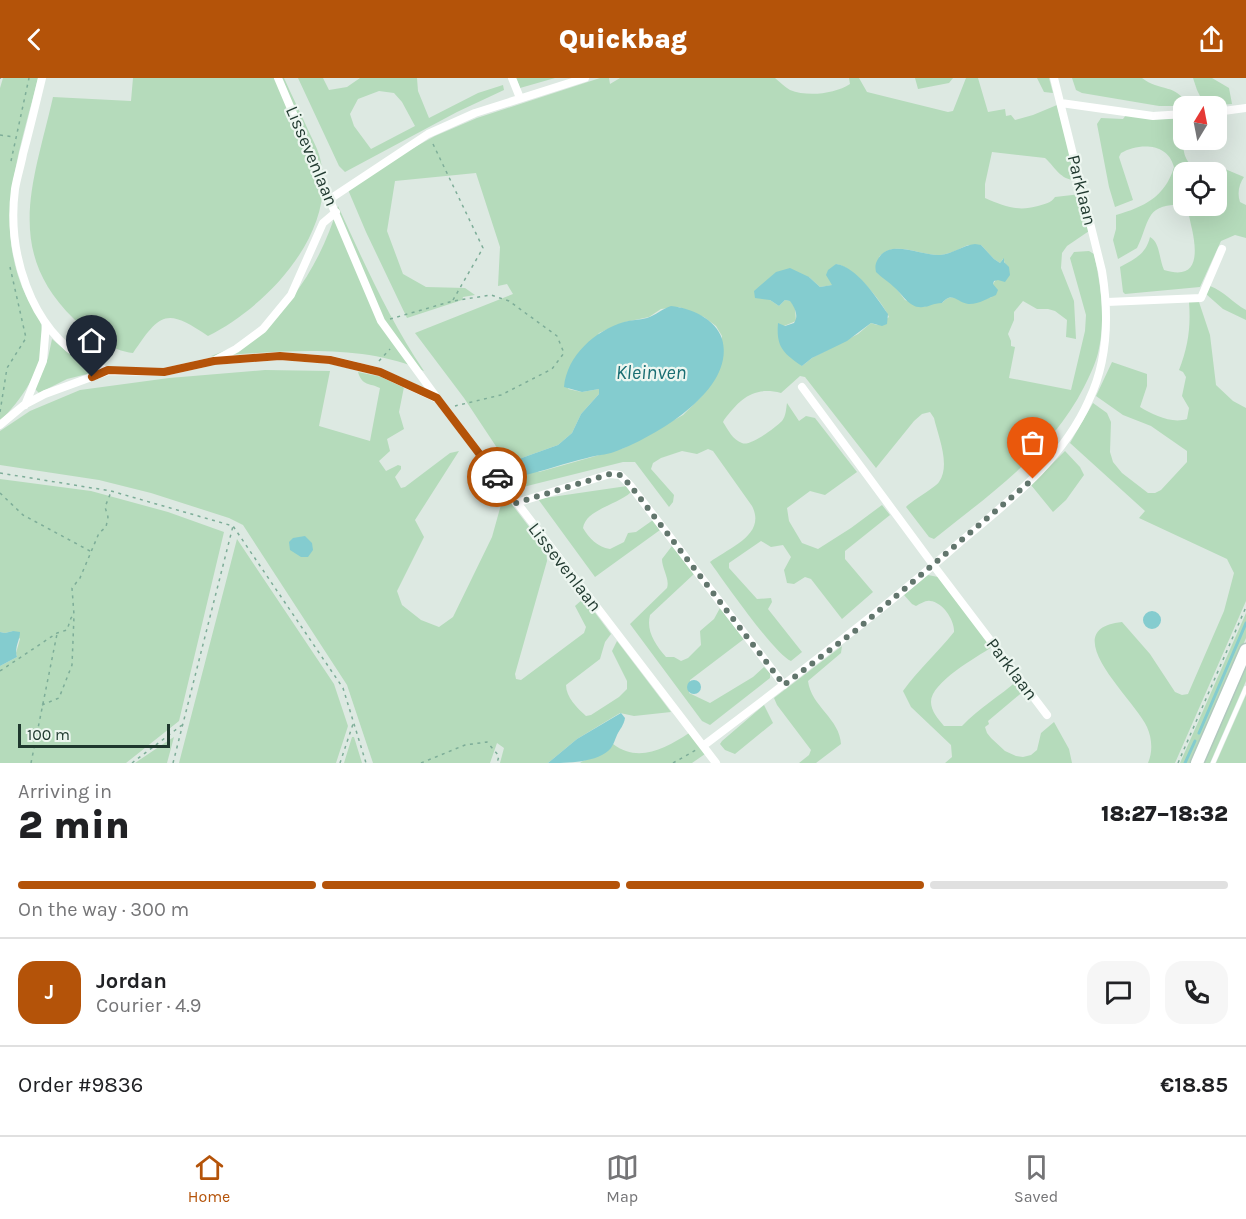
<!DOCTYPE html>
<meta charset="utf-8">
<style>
:root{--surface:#fff;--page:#f6f6f6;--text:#202124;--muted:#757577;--line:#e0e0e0;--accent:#b45309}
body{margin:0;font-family:Karla,sans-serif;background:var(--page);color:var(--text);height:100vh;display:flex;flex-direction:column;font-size:22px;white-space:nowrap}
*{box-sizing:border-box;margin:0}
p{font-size:20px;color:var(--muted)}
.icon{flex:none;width:33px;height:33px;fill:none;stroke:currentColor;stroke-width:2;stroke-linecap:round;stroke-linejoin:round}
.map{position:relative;height:685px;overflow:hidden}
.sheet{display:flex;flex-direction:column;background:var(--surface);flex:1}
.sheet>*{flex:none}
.needle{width:39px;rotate:10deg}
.tools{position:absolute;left:1173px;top:18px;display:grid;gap:12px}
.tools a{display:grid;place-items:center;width:54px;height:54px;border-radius:12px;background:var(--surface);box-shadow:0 6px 24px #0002;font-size:30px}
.scale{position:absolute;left:18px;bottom:15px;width:152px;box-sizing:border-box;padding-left:6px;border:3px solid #1f382e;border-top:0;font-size:16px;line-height:21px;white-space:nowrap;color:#1f382e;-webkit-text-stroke:4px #edf6f0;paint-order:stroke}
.pin{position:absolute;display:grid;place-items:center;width:51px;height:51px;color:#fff;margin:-62px -26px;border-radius:50% 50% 50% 0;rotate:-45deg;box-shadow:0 0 6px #0007}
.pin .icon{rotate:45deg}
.courier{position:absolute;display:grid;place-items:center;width:60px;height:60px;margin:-30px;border:4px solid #b45309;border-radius:50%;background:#fff;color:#222;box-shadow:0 2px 8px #0007}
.summary em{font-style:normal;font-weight:800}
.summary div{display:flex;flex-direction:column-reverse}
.summary{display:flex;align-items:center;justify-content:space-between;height:102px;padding:0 18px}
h1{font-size:39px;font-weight:800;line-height:45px}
.bar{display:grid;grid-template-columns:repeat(4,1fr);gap:9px 6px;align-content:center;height:72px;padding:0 18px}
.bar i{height:8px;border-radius:4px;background:var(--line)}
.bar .current{background:var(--accent)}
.bar p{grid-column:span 4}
.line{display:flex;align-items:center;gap:15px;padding:0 18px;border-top:2px solid var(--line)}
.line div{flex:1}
.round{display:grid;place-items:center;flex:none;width:63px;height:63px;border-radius:18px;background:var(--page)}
header{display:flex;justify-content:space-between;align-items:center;height:78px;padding:0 18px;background:var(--accent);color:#fff;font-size:27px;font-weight:800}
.tab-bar{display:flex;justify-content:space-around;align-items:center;height:84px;border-top:2px solid var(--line);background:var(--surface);font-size:16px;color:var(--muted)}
.tab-bar a{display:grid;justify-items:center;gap:3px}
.tab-bar .current{color:var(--accent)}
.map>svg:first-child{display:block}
</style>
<header><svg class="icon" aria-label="back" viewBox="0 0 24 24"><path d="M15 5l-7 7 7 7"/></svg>Quickbag<svg class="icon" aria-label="share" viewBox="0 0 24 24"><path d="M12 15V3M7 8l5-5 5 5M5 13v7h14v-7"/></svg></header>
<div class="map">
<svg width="1246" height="685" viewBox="0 0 1246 685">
<rect width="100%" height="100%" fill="#dde9e2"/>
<path fill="#b5dbbb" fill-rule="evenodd" d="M3,0H38C26,49 8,101 10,152C11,174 16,197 26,218C30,224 35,231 38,237C54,275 26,318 0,343V10Z
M133,0H284C292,18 301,36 309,54C313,63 318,71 320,80C339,153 268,228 208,258C166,229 160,235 133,275C112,273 89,256 74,241C3,172 34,103 53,19L131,23Z
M298,0H323L329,12L347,9L360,0H417L418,13L429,40L478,15L503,7L504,12L457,34L345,94L339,88ZM379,13L394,15L402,24L415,48L371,71L354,48L350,36L358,21Z
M516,0H555L520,10Z
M600,0H609L610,6L620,0H775C780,4 785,9 790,12C807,19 835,16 850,6L849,0H859L867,14L948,34L953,33L966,0H978L988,34L1005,31L1006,38L1011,37L1015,42L1033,37L1057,27L1077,102C1061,103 1056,90 1045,80L992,74L985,106V120C1004,128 1017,134 1038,128C1045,126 1051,125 1055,119L1081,116L1089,153L1067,168L1062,175L1061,190L1074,223L1076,261L1066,259L1067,242L1055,233L1048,231H1037L1023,223L1014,234V242L1008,256L1011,263V268L1015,269L1009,300L1071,312L1085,253L1086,237L1070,180L1074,174L1089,173L1094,176C1101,209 1106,242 1098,275C1095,287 1089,299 1084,309C1051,374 990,416 934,461L929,459L906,429C913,422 936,409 939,404C951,387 938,358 934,340L930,334L922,336L914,343L876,390L805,299L800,298L781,315C753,308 740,321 724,342L723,344C728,352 733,362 742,365C750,369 776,349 782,343C786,338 786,331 787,325L799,343L806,338L815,340L857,394L825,417L810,413L787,430L789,443L802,465L818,471L851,450L882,427L890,437L845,473V481L873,514L842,541L811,501L805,499L794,506L787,505L784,492L791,479L783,467L771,469L761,463L729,485V490L757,521L771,520L772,524L768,531L802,574L791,583C775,577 723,502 710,484C728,470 767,457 752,428L713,373L708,371L697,376L682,373L661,380L653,385L651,391L674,417L673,424L669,429L635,384H623L523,409L464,320L415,255L513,216L507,206L498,208L500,169L476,95L395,103L387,153L403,196L426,209L465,210L475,217L463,219L462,222L407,240L366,154L346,107L435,58L477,40ZM968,167H981L994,181L1000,185L1003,181L1006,187L993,206L992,219L969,226C959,221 950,215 942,225H932L924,229L905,222L896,210L879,179C895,161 920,178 940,177C950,176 959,171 968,167ZM836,186C853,188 882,223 889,239L877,247L871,245L858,256L812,280L802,288L784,248L796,243L795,230L791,223L785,222L779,228L770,222L809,199L820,209L833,207ZM679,229L704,239L716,248L722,258L716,298L701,319L683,337L624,370L539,394L516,382L558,367L572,355L581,336L599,316V311L582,314L568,311L599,255L625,244L649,239L661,231Z
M915,0H953L949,5L918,11Z
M1037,0H1049L1053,15L1044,14Z
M1072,0H1142C1159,14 1178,5 1187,28H1159L1082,15L1076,12Z
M1193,0H1212L1229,10L1232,26L1205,28L1197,12Z
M1126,37L1147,40L1183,41C1184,65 1177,88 1207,94H1184L1183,127C1144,125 1150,145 1137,170L1118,181L1113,162L1116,151V137C1144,129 1165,119 1174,89C1168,64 1138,65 1121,75L1119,79L1133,122L1115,129L1109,109L1097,46L1101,40L1123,41Z
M1225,91L1244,99C1239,106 1237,115 1240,124L1246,127V160L1235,157L1221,163L1200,209L1125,216L1123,214L1120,189C1135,181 1146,176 1150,159C1160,164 1159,181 1164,192C1199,203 1197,175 1192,151C1190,143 1189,134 1185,128H1216L1217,96H1220Z
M338,128C364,185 389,241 424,293C361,264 278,274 211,278C278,256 319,192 338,128Z
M1210,208C1224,213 1233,225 1246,232V242L1223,231L1206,216Z
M1189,224H1199L1210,257L1216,307L1233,323L1246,330V523L1175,685H1148C1153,674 1152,660 1147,649C1135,622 1053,551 1122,544L1150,576L1175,614L1182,617L1188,616L1224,533L1234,495L1227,481L1139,440L1145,433L1070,365L1093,325L1107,335L1111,344L1110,374L1113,384L1122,395L1148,415H1155L1161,412L1187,384V373L1151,348L1123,337L1096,318L1112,284L1147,296V308L1140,329C1153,337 1172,346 1187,341L1189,330L1182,318L1186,299L1183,294L1179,292C1188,269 1191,249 1189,224Z
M52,261L76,281L92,291L91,295L67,301L39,315L35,311L48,280Z
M265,292L330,293L319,348L370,363L380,310C370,305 362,308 358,294L382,299L404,309L399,334L404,351L387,361L390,373L379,383L386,393L398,387L401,388V391L395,399L401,410L405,409L450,375L459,373L415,442L424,459L397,513L402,527L421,542L439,549L453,539L492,459L504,416L546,471L547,483L515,596L516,601L521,602L584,555L586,549L575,528L584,520L611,556L605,564L600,581L566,607C566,619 577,630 586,638L591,637L619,619L627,611V603L612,573L617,563L671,634L634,638L620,635L577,661L548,685H500L504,670L497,665L490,685H373L347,607L243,447L229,440L151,415L99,402L0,387V353L30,333L80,312L169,300Z
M1065,373L1080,389L1084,397L1066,422L1053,434L1031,407Z
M0,401L91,413L168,434L224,454L179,643L126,685H0V588L17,579L16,575L20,561L13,553L5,555L0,554Z
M627,408L631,414C618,427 586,431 583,450C589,460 597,469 610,471L624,464L628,455L636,454L653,442L660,452L595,499L538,421Z
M237,461L334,606L348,648L336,685H179Z
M672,468L694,496L650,537C646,553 655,566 666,579H674L681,583L688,580L701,567L700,553L714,541L720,530L744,561L690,602L689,615L710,625L753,599L764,589L770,595V600L710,647L702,643L630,546L667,510C670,501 662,491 662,481Z
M928,497L938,499L992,569C977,579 931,604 931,624C931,633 938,641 944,648H962C979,630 1000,618 1018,602L1025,612L988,643L989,646L985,649L987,655L991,660L1005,673L1016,678L1023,679L1031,677L1037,672L1041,655L1054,644L1069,671L1072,685H945L952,679L951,667L911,629L903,613C918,592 938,574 954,554C955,543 943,524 930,523C926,522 920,526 916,528L912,526L904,517Z
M1246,535V560L1192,685H1180Z
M842,568L841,575L808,603C811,628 840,641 841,666L816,685H799L809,677L811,672L777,627L774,620Z
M1246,584V603L1210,685H1202Z
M1246,617V685H1216Z
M764,627L773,645L735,676L725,672L720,666L722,663Z
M689,655L705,676L692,685H580C591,677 606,679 613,666C638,685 665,671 689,655Z
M174,659L167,685H135L169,662Z
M352,659H354L362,685H344Z"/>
<path fill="#84cccf" d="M975,166L981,167L994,181L1000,185L1004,180V184L1009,189L1010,197L1005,204L998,202L994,203L993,206L998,212L996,217C989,220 977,227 968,226C957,224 952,213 942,225C933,225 929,229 923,229C910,231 903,217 895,210C889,204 882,200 876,194C875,189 875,186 878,181C890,160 921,178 940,177C953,176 963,167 975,166Z
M836,186C857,189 876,219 888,236L887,246L882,248L871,245L847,263L812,280L802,288C783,275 776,269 778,245L785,248L794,245C799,238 795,230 790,223L785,222L779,228L770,222L755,220L754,213L776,194L790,190L809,199L820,209L832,207L826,197L828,192Z
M671,228C691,230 716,241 722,261C737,312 653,360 614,374C606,377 596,377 587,380C565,385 544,393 521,398L516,382L558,367L572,355L581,336L599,316V311L582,314L564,309C567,277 595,253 624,244C631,242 639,242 647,240C656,237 662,231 671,228Z
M305,458L312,465L313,472L308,479H301L290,472L289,464L293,460Z
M1143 542a9 9 0 1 1 18 0a9 9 0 1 1-18 0Z
M13,553L20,554C20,562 14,570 17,579L0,588V554L5,555Z
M687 609a7 7 0 1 1 14 0a7 7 0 1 1-14 0Z
M621,635L625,640C624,647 620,651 617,657C615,661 614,666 611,670C598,685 567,685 548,685L577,661Z"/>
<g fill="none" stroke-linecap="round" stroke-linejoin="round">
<path stroke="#84cccf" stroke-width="3" d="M1199,655L1246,545
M1185,685L1195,663"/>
<g stroke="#b0c9bd" stroke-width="15">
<path id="secondary" d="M1197,685L1246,572"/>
</g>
<path stroke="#7dad98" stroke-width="1.5" stroke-dasharray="3 4.5" stroke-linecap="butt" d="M0,1V0
M0,57L14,59
M433,66L483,170L453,222
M11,83L29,0
M390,241L453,223L491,217L509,223L557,258L564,275L552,291L501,317L455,328
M379,283L390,271
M0,334L7,290L26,260L10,189
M0,395L111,413L233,448L343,610L366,685
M0,415L23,437L90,473
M0,593L57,555L67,552L71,540L74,537L72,510L80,500L99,455L106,449L108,439L105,429L111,414
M42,627L59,620L72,587L74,538
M31,685L57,556
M132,685L182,647
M173,685L233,448
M340,685L353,646
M421,685L465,667L487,664L499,678L497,685
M673,685L696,672
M1178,685L1246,529"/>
<path stroke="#fff" stroke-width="4.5" d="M1213,685L1246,610"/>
<path stroke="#fff" stroke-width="8" d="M42,0C36,25 30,50 23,76C21,87 17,99 15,111C7,173 29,250 87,283C93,287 101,290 108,293
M278,0L381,243L437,320L716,685
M512,0L520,20
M1061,25L1153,38L1184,36
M1216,34L1246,30
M330,121L428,56L475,35L585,0
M1107,224L1201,220L1222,171
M217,281L236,271L263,251L291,217L323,145L336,134
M802,309L934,488L1047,637
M25,327L43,283L46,246
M0,347L24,327L45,316L108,293L164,294L214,283L280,278L331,282L380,294L436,320
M516,425L610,396L620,397L630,407L784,607
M703,668C790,602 877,537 959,465C1009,423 1062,383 1089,322C1108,282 1109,236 1102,193L1054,0"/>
<use href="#secondary" stroke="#fff" stroke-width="12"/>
</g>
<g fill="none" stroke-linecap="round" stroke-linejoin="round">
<path stroke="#62766d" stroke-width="6" stroke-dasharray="0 10.8" d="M497,399L516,425L610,396L620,397L630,407L784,607L860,549L1033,401"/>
<path stroke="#b45309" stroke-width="8" d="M92,299L108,292L164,294L214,283L280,278L330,282L380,294L437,320L497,399"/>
</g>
<g text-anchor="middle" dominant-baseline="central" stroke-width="4.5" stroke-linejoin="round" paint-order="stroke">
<g font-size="18" fill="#1f382e" stroke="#edf6f0">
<text transform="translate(312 78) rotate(67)">Lissevenlaan</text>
<text transform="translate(1082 112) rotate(76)">Parklaan</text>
<text transform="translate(565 489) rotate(52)">Lissevenlaan</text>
<text transform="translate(1012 591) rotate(53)">Parklaan</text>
</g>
<g font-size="20" font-style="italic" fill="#1a6e73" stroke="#edf6f0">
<text x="651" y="294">Kleinven</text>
</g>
</g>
</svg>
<div class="tools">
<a><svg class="needle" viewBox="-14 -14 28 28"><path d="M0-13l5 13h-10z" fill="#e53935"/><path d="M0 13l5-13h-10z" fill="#757577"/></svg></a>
<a><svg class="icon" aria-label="locate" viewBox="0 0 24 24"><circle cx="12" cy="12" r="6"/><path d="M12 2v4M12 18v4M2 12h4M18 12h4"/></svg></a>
</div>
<div class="scale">100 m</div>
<div class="pin" style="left:1033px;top:401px;background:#ea580c"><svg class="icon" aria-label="bag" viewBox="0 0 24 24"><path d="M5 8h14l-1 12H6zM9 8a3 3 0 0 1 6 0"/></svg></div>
<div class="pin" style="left:92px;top:299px;background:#1f2937"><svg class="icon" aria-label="home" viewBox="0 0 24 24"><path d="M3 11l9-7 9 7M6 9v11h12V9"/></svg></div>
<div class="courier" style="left:497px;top:399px"><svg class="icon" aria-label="car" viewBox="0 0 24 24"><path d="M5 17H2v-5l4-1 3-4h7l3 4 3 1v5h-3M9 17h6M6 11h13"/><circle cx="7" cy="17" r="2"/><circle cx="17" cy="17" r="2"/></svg></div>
</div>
<section class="sheet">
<div class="summary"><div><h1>2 min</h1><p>Arriving in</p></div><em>18:27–18:32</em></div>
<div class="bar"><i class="current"></i><i class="current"></i><i class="current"></i><i></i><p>On the way · 300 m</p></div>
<div class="line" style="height:108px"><b class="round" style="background:var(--accent);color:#fff">J</b><div><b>Jordan</b><p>Courier · 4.9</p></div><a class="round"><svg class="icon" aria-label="chat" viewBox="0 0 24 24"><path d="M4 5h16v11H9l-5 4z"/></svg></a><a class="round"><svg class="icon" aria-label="phone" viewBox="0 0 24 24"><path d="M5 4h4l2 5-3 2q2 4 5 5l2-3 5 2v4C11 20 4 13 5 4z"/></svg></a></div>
<div class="line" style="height:78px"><div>Order #9836</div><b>€18.85</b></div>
</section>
<nav class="tab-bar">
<a class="current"><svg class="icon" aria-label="home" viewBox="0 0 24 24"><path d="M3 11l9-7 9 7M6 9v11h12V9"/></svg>Home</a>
<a><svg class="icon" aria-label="map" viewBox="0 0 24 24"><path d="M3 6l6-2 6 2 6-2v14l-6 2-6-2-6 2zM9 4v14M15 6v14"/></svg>Map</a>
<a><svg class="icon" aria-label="saved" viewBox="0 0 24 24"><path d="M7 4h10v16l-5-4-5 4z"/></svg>Saved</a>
</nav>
